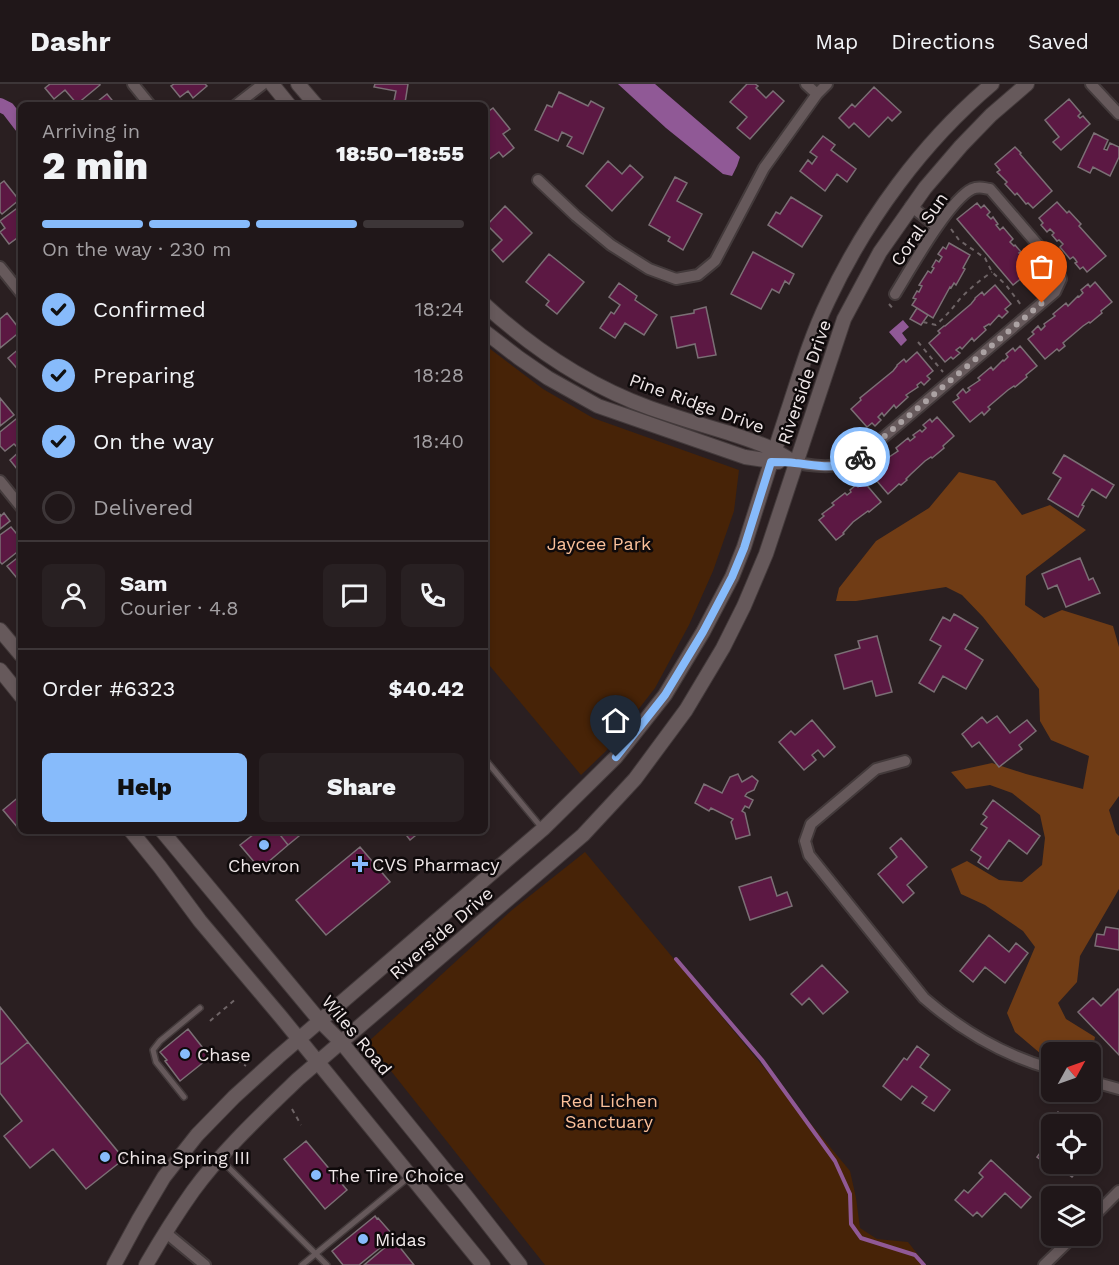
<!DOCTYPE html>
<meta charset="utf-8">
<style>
:root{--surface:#201719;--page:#282022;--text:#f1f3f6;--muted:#a29fa2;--line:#3d3638;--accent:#87bbfb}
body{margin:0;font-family:"Work Sans",sans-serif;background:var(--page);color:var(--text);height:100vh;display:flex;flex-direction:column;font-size:22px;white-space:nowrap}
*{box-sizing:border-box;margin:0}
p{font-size:20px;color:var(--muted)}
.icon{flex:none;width:33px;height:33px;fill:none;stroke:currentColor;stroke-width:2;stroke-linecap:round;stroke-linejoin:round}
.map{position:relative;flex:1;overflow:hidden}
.panel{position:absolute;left:18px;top:18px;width:470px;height:732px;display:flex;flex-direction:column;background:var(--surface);border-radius:9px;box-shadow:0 3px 9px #0003,0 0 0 2px var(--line)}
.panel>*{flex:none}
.needle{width:39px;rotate:50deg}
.buttons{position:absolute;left:1041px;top:958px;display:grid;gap:12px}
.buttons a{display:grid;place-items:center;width:60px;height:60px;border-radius:9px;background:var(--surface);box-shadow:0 3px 9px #0003,0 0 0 2px var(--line);font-size:30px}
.pin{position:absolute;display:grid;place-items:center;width:51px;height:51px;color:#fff;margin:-62px -26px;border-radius:50% 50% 50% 0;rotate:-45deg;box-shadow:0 0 6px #0007}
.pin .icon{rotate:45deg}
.courier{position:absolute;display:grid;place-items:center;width:60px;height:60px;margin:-30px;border:4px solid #87bbfb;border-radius:50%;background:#fff;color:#222;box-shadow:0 2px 8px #0007}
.summary em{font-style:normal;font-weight:800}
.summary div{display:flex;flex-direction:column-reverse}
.summary{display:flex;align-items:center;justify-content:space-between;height:102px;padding:0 24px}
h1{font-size:39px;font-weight:800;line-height:45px}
.bar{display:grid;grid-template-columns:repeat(4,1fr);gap:9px 6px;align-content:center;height:72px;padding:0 24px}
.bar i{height:8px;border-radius:4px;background:var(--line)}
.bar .current{background:var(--accent)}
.bar p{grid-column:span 4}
.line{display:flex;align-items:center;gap:15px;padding:0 24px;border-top:2px solid var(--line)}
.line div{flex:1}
.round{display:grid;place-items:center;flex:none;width:63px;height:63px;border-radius:9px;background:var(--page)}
ol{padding:0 24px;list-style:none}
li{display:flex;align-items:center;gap:18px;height:66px}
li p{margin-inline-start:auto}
li .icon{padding:6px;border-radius:50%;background:var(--accent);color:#111;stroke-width:4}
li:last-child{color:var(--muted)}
li i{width:33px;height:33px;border:3px solid var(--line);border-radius:50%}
.cta{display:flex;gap:12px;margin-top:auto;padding:12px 24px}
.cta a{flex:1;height:69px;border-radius:9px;background:var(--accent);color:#111;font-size:24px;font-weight:800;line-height:69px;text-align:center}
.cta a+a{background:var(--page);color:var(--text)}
header{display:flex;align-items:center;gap:36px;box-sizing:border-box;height:84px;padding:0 30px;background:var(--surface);border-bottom:2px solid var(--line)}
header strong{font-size:28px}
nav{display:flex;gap:33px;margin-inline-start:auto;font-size:21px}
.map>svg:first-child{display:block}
</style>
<header>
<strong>Dashr</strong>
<nav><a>Map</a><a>Directions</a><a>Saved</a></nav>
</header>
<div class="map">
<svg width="1119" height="1181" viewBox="0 0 1119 1181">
<rect width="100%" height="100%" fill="#2a1f21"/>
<path fill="#472307" d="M485,261L543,305L593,334L739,386L734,427L713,487L689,541L655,604L606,667L581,691L485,576Z
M585,768L850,1087L856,1114L860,1144L877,1155L908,1158L926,1181H545L368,958L512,826Z"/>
<path fill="#703c15" d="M959,388L995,397L1022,431L1050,421L1086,446L1026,492L1025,521L1044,534L1062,526L1113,542L1119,563V712L1109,726L1116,749L1119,752V805L1080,872L1077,898L1058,919L1066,935L1095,953L1091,973L1090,969H1052L1051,973L1041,970L1015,948L1007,929L1035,863L1023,847L985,821L961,810L951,785L967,777L999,796L1022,798L1042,781L1045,754L1040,731L1012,709L990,701L966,705L951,688L992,679L1026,690L1083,705L1089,672L1051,656L1040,637L1039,605L1014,572L983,533L962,511L946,503L856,517H836L839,504L876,457L929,424Z"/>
<path fill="#905996" d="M618,0H655L740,73L737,82L732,92L723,90L666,44Z
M903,236L909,243L902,249L907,256L901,262L889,248Z"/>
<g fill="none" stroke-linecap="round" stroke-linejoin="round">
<path stroke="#905996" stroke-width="4" d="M676,875L762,976L835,1077L850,1110L851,1140L861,1154L915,1171L924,1181"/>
<path stroke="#905996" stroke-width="14" d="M0,21L8,25L21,42"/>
</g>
<path fill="#5c1843" stroke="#7b6f75" stroke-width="1.5" d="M50,0H100V1L77,20L65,6L54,15L45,4Z
M174,0H205L207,2L193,14L188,7L180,13L171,2Z
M375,0H408L405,19L394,17L396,7L374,3Z
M747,0H755L758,2L756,4L766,14L773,7L784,17L750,55L737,44L747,33L730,18Z
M874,3L901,28L892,37L888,33L869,53L854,39L849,44L839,34L852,20L855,23Z
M559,8L588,22L591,17L604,24L583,70L567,62L572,53L562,48L558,57L535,46L547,21L552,23Z
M107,10L116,21H93Z
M1069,15L1081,29L1078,32L1080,34L1083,32L1090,40L1061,66L1053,58L1059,53L1045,36Z
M493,24L510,45L503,50L514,64L503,73L499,68L484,79V27L486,29Z
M1094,49L1108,56L1104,65L1107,66L1110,59L1119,63V73L1110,92L1093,83L1090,89L1078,83Z
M823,52L835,61L831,66L856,85L847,98L837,90L825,107L800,87L808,76L812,80L817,73L810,68Z
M1015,63L1021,69L1020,70L1052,107L1033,124L1028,119L1026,120L1017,109L1015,111L1005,100L1007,98L997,88L1000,86L995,80Z
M608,77L622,90L630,81L643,93L612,127L586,102Z
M675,93L687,99L677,117L702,130L683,166L668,157L670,153L649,141Z
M4,97L19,116L2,130L0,128V100Z
M791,113L822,132L802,163L768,141L776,128L780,130Z
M1057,118L1067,129L1069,127L1081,140L1079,142L1106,172L1087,188L1083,183L1080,185L1075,179L1077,178L1075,175L1073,173L1070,175L1060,163L1063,160L1059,156L1057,157L1052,151L1054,149L1050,145L1047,148L1041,141L1043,139L1039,134Z
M977,119L981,124L984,121L990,128L987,131L991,135L993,133L998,140L996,141L1000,146L1003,143L1013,155L1010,158L1014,162L1015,161L1021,168L1019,169L1023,173L1026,170L1031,177L1028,180L1033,185L1013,201L957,135Z
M505,122L532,149L503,178L492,166L502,156L487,141Z
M16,125L21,131V151L9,160L0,148L5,144L0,137Z
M949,159L970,171L963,184L965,185L956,201L954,199L951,204L950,203L933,234L912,221L916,215L913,214L917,207L919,208L922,202L919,201L928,187L931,189L934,184L932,183L936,176L939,178L942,173L938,170L943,163L946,165Z
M753,168L794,190L789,200L785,197L779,209L772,205L761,225L731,210Z
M549,170L584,198L557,230L546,221L549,217L526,198Z
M1095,198L1112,218L1101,227L1102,229L1090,239L1089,238L1083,242L1063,259L1065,262L1059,267L1057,265L1045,275L1028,255L1034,250L1032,248L1038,242L1041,246L1045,242L1044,240L1055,232L1053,230L1066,219L1068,222L1078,212L1079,213L1083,209L1081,206L1088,200L1090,203Z
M619,199L637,212L635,216L657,231L644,251L625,239L615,254L600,244L611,228L614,230L620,221L609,213Z
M995,201L1011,220L1005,225L1008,228L1002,234L999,231L990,241L989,240L984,243L986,246L974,257L972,254L962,265L960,263L956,266L960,269L953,275L951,273L945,278L929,259L940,249L938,247L944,242H945L971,220L975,215V214L982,208L984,211Z
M706,223L716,271L698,274L695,260L677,264L671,233L694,229V226Z
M917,224L928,231L921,241L910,235Z
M7,229L21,247L0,264V235Z
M1020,262L1037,282L1026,291L1027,293L1015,303L1014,302L1008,306L988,323L990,325L984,331L982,328L970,338L953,318L959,314L957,311L963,305L966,309L970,306L968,304L980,296L978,294L991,283L993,286L1003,276L1004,277L1008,273L1006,270L1013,264L1015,267Z
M21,263V289L8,274Z
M917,268L933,287L927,292L930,295L924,301L921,298L917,301L918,303L906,311L908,313L896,324L894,321L884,332L882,329L878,333L881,336L875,342L872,339L867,343L851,325L861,316L860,314L893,287L897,282V281L904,275L906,278Z
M0,314L14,331L0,342Z
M21,331V362L18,364L14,360L5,367L0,362V348Z
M937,333L954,352L943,362L944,364L932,374L931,373L925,377L911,390L906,395L907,396L901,401L899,400L888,410L871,390L876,385L874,383L881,377L884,381L888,377L886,375L898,367L896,364L908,354L910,357L915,353L913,351L920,346L922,348L926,344L923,341L930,335L932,338Z
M21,366V390L10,376Z
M1064,371L1114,401L1106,414L1092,405L1082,421L1084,422L1078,433L1048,415L1061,394L1053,389Z
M864,398L881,418L869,428L868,427L853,438L843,449L844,450L836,456L819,436L824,432L822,430L834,421L832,419L845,409L847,411L851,408L850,406L856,401L858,403Z
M4,429L10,437L0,445V430L1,432Z
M11,443L21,455V465L2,480L0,478V451Z
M21,471V499L7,482Z
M1080,474L1089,496L1093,494L1100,509L1066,523L1057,501L1048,505L1042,490Z
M954,530L978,544L965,565L983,576L966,605L943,592L934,608L919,599L941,562L930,556L943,533L950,537Z
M877,552L892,608L876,612L872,597L844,605L835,571L860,564L858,557Z
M997,632L1010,649L1027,636L1036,647L1019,661L1022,665L999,683L979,658L972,663L962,650L982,633L987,639Z
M812,636L835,663L824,673L818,666L812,671L816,676L804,686L779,658L791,647L795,651Z
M738,690L742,698L752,692L758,697L754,706L747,709L745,712L753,716L749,724L745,722L742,727L745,729L750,751L736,755L731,738L733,735L711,724L709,727L695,719L704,700L722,709L730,693Z
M21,711V747H27L23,750L3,726Z
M993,716L1040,752L1027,770L1009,756L988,785L978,778L981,773L971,766L987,744L981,740L987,733L983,730Z
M258,747H277L288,761L260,785L240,761Z
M277,747H301L297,750L299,752L288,761Z
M403,747H421L410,756Z
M901,754L927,783L907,801L914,809L903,819L878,790L897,773L890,764Z
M360,763L390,798L326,851L296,816Z
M771,793L777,812L787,808L792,822L750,836L739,803Z
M1106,843L1119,845V866L1095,862L1097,850L1104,851Z
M989,851L1009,868L1016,859L1028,869L1005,899L985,883L973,898L960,887Z
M822,881L848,908L823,930L809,914L802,921L791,910Z
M1118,905L1119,907V971L1078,928L1093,914L1101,922Z
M0,923L28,958L0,981Z
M188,945L210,973L180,997L165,977L167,976L160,968Z
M28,958L124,1075L86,1105L53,1065L30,1084L4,1052L22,1037L0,1009V981Z
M917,962L929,971L920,983L950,1006L934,1027L922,1019L927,1013L912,1002L901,1016L883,1002L904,974L907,976Z
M1058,1028L1076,1041H1052V1078L1048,1076L1045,1079L1037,1073L1051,1054L1043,1048Z
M1090,1045L1102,1053L1090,1069Z
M306,1057L347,1106L325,1125L284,1075Z
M991,1076L1031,1113L1021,1124L1005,1109L982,1133L977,1128L973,1132L955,1116L964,1106L968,1109L983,1093L979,1089Z
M1054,1080H1078L1081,1082L1072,1093Z
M375,1132L377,1135L378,1134L392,1150L389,1153L391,1155L359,1181H343L332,1167Z
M394,1156L414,1181H364Z"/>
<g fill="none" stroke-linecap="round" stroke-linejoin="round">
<g stroke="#433a3b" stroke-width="8">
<path id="lane" d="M484,674L542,744
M184,1013L156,978L153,966L160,957L200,924
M220,1075L327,1181
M302,1181L409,1093"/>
</g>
<g stroke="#433a3b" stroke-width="14">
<path id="street" d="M133,0L150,21
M806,0L817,10
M1091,0L1119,30
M236,21L263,0
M538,96L576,132L611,161L649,185L676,195L698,191L715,177L764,84L817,10L827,0
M911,122L937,143
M0,183L21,209
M795,379C823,383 832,385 859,374L1055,208L1061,195L1057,183L990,105C983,104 979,102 972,105C949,116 910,186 895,210
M0,397L21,423
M905,677L876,685L811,740L805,757L809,771L924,914C961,946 1005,972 1052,985
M1090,997L1119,1005
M1090,1136L1119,1107
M165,1148L205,1181
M1044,1181L1074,1152"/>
</g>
<g stroke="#433a3b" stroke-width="16">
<path id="secondary" d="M272,0L289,21
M298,0L316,21
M484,220C532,264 589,302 650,324C676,333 702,341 729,349C744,354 761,359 776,367C782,371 789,375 795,379
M484,247L519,274L548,294L598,322L745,373L778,378
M0,546L21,571
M0,586L21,612
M131,747L160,783L200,837L281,933L483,1181
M162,747L320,937L342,959L466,1112L520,1181
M114,1181L139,1135L164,1093L197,1051L234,1013L278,973L543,745L616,673L665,611L703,548L732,493L744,463C759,416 774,368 790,320C801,286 812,250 828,217C866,136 923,58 992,0
M146,1181C161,1155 176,1131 193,1107C223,1066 262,1030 298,995L583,751L635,695L686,626L723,564L744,522L766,470L844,235L880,168L925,104L961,62L991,31L1027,0"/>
</g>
<path stroke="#6e6466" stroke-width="2" stroke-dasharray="4.5 4.5" stroke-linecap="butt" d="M951,145L959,156L985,174L992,188L1006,201L1021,221
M889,220L894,226
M923,238L936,241C945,233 952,225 959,216C969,205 980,196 992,188
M918,258L943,288
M210,937L237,914
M229,971L246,982
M292,1025L301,1041"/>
<use href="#lane" stroke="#66595b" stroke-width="5"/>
<use href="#street" stroke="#66595b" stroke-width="10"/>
<use href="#secondary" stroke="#66595b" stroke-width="14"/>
</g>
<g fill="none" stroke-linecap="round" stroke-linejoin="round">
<path stroke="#aba2a3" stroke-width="6" stroke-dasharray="0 10.8" d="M860,373L1042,219"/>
<path stroke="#87bbfb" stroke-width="8" d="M616,673L665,611L703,548L732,493L744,464L771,378C779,378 788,378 795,379C822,382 835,387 860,373"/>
</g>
<g fill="#87bbfb" stroke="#0f0a0b" stroke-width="2">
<circle cx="264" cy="761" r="6"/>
<path d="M357 771h6v6h6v6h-6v6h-6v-6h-6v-6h6z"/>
<circle cx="185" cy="970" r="6"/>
<circle cx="105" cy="1073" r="6"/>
<circle cx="316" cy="1091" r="6"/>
<circle cx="363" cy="1155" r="6"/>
</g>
<g text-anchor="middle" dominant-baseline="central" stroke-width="5" stroke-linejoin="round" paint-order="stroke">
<g font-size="18" fill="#f0e8e9" stroke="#0f0a0b">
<text transform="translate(919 145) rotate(-55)">Coral Sun</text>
<text transform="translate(804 298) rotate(-71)">Riverside Drive</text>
<text transform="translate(697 319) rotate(20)">Pine Ridge Drive</text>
<text transform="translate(441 849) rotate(-41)">Riverside Drive</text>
<text transform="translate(357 951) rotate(50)">Wiles Road</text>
</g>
<g font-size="18" fill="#fbc09a" stroke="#0f0a0b">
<text x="599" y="459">Jaycee Park</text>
<text x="609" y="1016">Red Lichen<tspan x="609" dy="21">Sanctuary</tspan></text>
</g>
<g font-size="18" fill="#f0e8e9" stroke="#0f0a0b" text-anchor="start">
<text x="372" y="780">CVS Pharmacy</text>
<text x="264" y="781" text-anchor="middle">Chevron</text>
<text x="197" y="970">Chase</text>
<text x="117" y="1073">China Spring III</text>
<text x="328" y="1091">The Tire Choice</text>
<text x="375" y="1155">Midas</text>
</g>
</g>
</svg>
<div class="buttons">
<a><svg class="needle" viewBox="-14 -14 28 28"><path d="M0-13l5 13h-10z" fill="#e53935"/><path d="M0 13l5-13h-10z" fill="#a29fa2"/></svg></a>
<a><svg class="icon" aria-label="locate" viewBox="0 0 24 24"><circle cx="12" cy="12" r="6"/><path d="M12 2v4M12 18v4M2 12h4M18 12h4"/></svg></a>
<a><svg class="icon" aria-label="layers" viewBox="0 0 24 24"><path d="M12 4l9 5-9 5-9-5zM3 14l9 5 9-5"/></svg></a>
</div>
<div class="pin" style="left:1042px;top:219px;background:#ea580c"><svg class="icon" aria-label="bag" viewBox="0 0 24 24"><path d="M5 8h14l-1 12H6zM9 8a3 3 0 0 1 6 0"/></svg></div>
<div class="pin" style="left:616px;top:673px;background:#1f2937"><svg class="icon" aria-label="home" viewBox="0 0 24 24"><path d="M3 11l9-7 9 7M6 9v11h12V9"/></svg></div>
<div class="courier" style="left:860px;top:373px"><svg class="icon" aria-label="bike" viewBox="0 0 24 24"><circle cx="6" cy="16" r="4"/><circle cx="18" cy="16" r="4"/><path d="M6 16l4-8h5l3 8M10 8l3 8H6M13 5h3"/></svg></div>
<section class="panel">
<div class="summary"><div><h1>2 min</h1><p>Arriving in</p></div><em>18:50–18:55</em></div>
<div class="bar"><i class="current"></i><i class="current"></i><i class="current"></i><i></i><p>On the way · 230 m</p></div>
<ol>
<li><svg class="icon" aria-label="check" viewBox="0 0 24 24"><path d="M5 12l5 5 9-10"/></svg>Confirmed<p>18:24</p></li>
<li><svg class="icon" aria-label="check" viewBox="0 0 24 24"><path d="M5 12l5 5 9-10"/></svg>Preparing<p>18:28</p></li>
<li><svg class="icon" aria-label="check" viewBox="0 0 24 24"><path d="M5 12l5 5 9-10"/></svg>On the way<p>18:40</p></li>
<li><i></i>Delivered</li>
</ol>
<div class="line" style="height:108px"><a class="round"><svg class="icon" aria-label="person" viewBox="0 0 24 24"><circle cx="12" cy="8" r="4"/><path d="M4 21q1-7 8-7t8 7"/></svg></a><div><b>Sam</b><p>Courier · 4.8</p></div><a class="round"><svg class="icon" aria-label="chat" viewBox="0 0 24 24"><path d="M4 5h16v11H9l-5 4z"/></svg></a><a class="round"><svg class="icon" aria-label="phone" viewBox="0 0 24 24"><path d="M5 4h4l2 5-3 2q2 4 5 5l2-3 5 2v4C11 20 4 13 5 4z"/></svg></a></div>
<div class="line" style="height:78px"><div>Order #6323</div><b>$40.42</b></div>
<div class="cta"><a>Help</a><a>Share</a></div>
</section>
</div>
